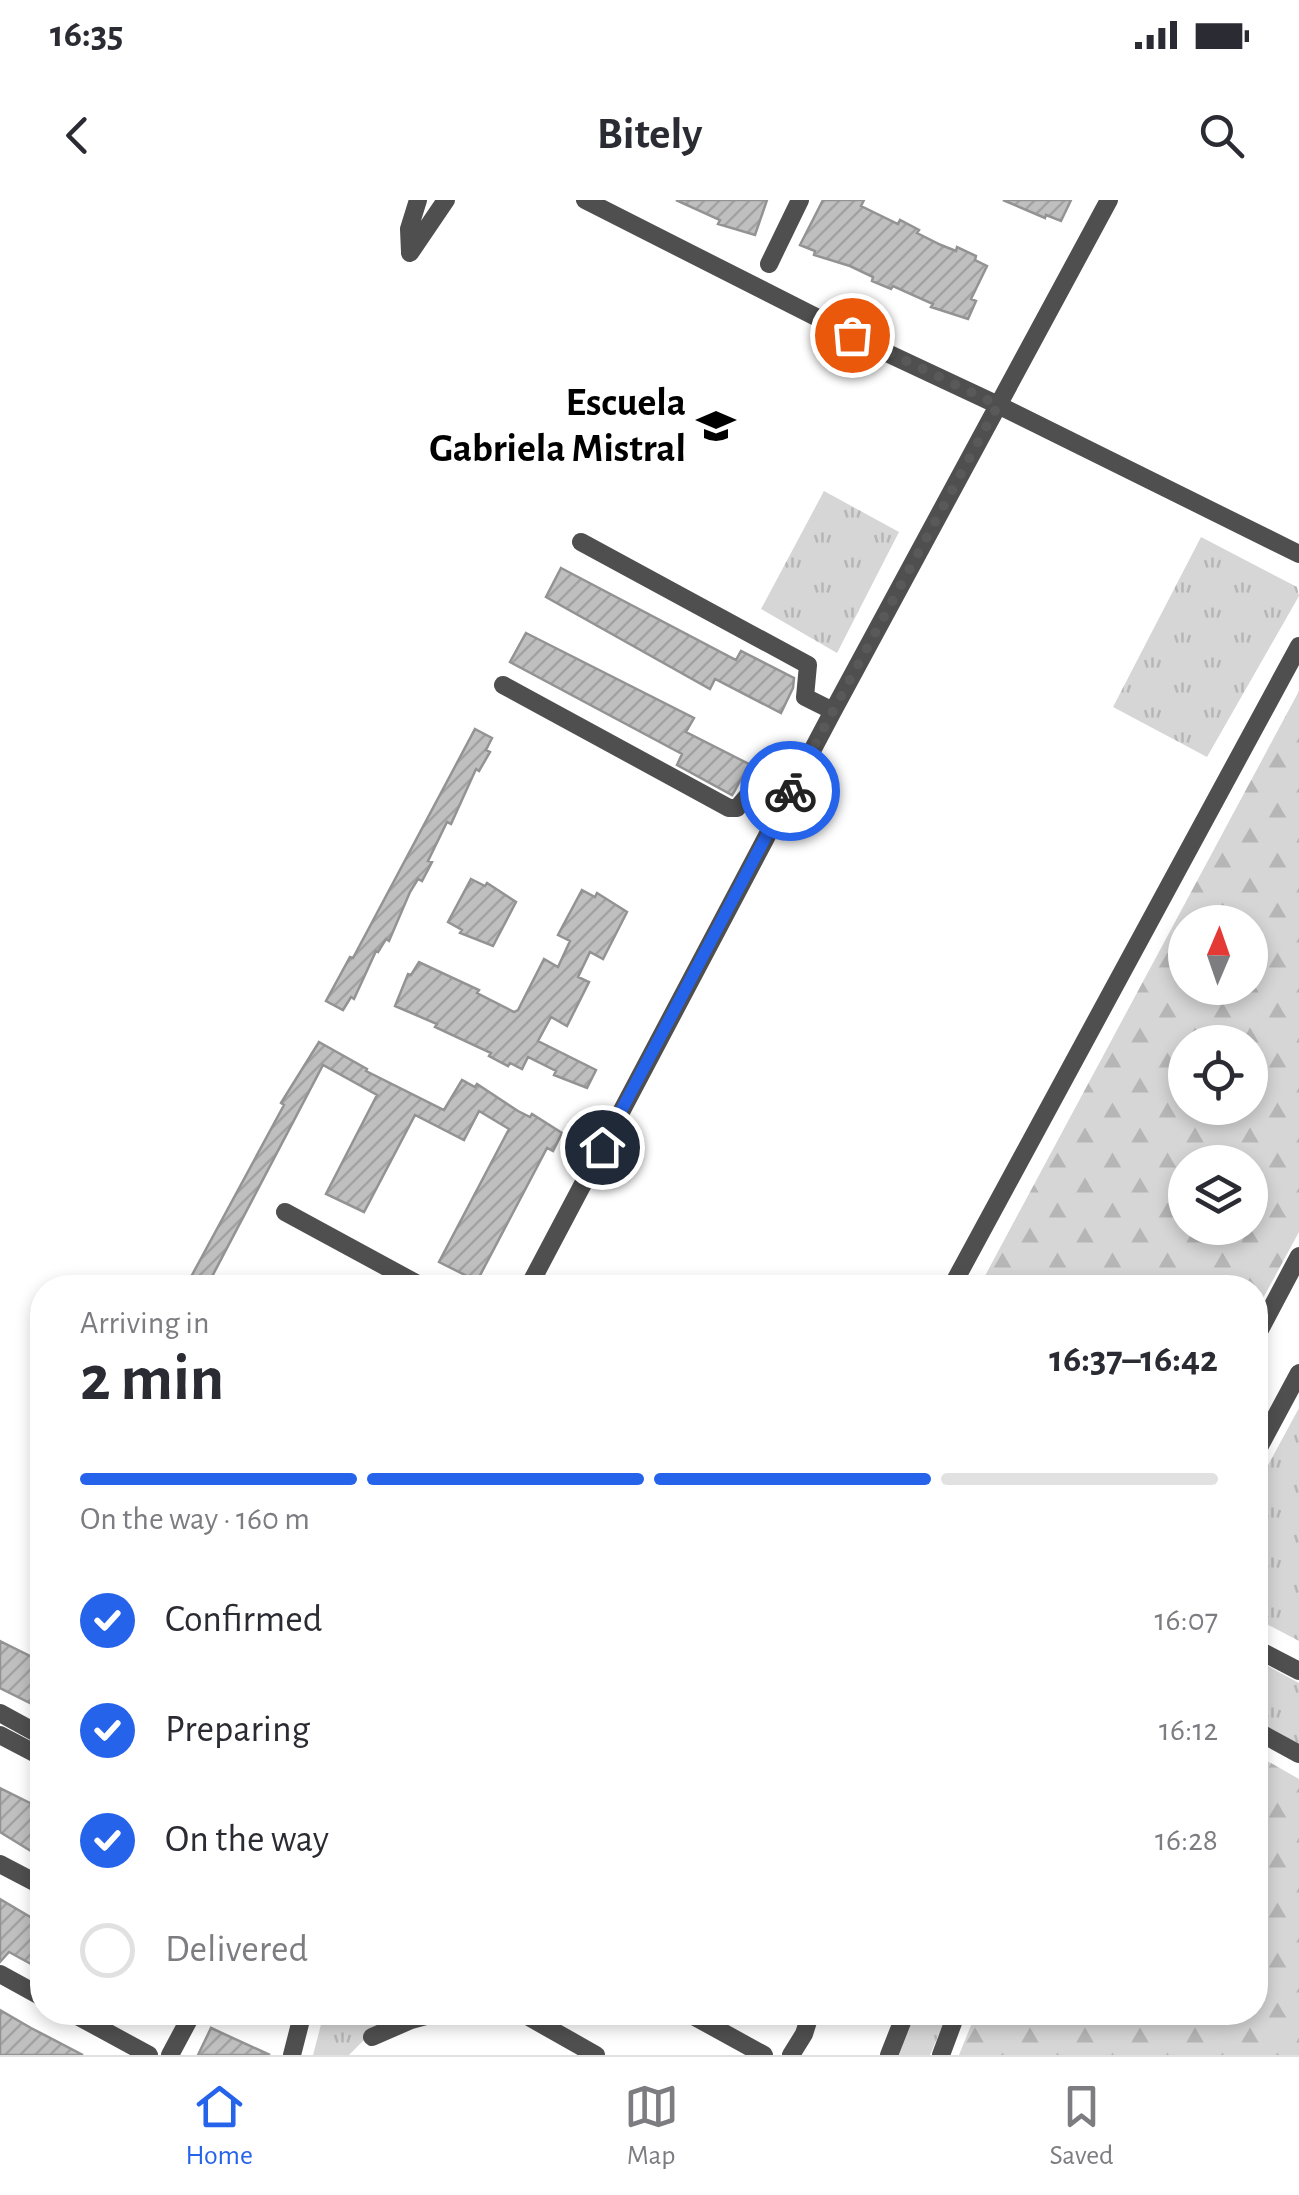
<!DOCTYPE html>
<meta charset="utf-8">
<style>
:root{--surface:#fff;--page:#f2f2f3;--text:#2b2b33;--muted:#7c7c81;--line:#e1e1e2;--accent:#2563eb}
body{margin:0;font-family:"Alegreya Sans",sans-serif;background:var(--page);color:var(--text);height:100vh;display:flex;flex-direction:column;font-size:38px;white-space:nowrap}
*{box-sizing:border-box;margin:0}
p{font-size:32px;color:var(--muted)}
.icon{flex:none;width:55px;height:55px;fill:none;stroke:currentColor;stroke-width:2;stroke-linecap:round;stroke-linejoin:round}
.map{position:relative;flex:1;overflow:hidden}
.sheet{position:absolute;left:30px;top:1075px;width:1238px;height:750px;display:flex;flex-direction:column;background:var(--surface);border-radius:40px;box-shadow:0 5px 15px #0003}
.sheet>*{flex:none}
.needle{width:65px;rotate:2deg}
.tools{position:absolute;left:1168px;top:705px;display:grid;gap:20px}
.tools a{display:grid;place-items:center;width:100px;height:100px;border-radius:50%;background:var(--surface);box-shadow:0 5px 15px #0003;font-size:50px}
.pin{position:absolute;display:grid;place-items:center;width:85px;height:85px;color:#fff;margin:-42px;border:5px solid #fff;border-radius:50%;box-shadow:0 2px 10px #0007}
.courier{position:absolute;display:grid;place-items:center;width:100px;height:100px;margin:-50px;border:8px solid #2563eb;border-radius:50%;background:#fff;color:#222;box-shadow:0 2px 12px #0007}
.headline em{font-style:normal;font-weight:600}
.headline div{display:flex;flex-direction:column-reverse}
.headline{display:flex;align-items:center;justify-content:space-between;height:170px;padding:0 50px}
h1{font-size:65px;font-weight:600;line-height:75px}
.bar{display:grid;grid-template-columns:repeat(4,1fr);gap:15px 10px;align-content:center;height:120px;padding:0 50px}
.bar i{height:12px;border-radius:8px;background:var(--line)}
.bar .current{background:var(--accent)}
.bar p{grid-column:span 4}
ol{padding:0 50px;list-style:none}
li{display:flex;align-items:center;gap:30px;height:110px}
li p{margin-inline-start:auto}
li .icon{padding:10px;border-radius:50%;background:var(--accent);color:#fff;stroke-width:4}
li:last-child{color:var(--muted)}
li i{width:55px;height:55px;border:5px solid var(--line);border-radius:50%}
.status{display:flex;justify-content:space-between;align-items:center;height:70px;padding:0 50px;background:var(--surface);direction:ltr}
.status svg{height:28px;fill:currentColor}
header{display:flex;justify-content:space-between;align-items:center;height:130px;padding:0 50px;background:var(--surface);font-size:45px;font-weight:600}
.tabs{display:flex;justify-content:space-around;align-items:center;height:140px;border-top:2px solid var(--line);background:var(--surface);font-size:28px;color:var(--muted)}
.tabs a{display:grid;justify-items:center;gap:5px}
.tabs .current{color:var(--accent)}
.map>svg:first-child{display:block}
</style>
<div class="status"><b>16:35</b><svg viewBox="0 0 49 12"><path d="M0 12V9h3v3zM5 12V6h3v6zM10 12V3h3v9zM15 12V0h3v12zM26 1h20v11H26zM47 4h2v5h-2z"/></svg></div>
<header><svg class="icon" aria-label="back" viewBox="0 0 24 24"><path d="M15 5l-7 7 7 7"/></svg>Bitely<svg class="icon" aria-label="search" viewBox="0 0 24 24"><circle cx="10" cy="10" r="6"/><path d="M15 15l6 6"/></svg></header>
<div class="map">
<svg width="1299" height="1855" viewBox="0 0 1299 1855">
<defs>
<pattern id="grass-tufts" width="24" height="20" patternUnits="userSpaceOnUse" patternTransform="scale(2.5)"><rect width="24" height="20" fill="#d6d6d6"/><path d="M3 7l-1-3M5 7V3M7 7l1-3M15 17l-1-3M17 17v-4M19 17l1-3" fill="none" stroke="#b6b6b6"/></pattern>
<pattern id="forest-firs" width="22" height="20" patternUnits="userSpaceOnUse" patternTransform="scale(2.5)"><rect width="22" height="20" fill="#d6d6d6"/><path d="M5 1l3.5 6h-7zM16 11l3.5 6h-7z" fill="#b6b6b6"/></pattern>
<pattern id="building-hatch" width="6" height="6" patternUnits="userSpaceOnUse" patternTransform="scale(2.5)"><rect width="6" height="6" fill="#bfbfbf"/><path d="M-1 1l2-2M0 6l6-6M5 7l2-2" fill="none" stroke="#a2a2a2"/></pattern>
</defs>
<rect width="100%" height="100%" fill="#fff"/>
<path fill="url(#grass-tufts)" d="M824,291L899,332L837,453L761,409Z
M1201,337L1297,387L1299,396L1207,557L1113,507Z
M1299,1208V1441L1255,1418V1289Z
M1255,1459L1299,1483V1544L1255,1520Z
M324,1813H391L349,1855H313Z
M914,1813H948L930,1855H897Z"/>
<path fill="url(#forest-firs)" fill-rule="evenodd" d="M1299,491V1032L1255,1113V1088L979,1087ZM1185,722H1250V788H1185ZM1185,842H1250V908H1185ZM1185,962H1250V1028H1185Z
M1255,1554L1299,1579V1855H959L976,1813L1255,1812Z"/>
<path fill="url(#building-hatch)" stroke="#939393" stroke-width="2.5" d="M676,0H767L755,35L718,24L720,20Z
M823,0H864L861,6L898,24L900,20L919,30L917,33L941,45L956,51L957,47L976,56L975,60L987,66L971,99L976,101L968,119L931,107L933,104L893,86L891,89L872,81L873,77L850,66L814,55L815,51L800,45Z
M1003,0H1071L1061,21L1046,15L1045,18Z
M561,368L736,460L741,451L794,478L793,488L781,513L715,479L710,489L546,397Z
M526,433L694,518L686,532L749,564L734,592L732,595L677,565L682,554L510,462Z
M475,529L492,538L486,550L490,552L479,571L476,569L451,624L447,622L428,661L432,662L422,681L418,679L410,692L389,741L386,739L378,752L376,751L354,799L351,797L343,810L326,801L350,757L353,758Z
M471,679L485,686L487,683L516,702L493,746L460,733L462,730L448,722Z
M582,690L595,697L597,693L627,712L603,759L590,752L578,777L589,782L567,826L551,817L538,841L596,870L587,888L554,875L556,871L528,857L522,869L510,863L508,866L489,856L491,853L435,827L437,824L395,806L408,774L411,775L419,762L479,790L477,793L514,812L518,810L544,759L558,767L570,741L558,735Z
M319,842L367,869L366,871L444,910L462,880L475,887L477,884L518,911L530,917L532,914L562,933L553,951L547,948L477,1081L439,1062L509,929L479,911L464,940L415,915L364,1012L326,994L377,895L323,865L206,1088H185L284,905L281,903Z
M0,1441L42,1462V1509L0,1488Z
M0,1588L42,1609V1648L39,1656L0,1632Z
M0,1699L42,1724V1770L9,1752L0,1762Z
M0,1810L31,1828L83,1855H0Z
M211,1828L270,1855H198Z"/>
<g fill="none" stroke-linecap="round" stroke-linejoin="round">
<path stroke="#4f4f4f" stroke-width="18" d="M585,0L887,153L998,205L1299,354
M410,52L409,29L418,0
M410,53L446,0
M769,64L800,0
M581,342L808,465L805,497L833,511
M503,485L729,608H737L749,594L758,591L783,604
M285,1012L425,1088
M528,1088L833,511L1109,0
M951,1088L1299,446
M1255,1139L1299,1056
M1255,1255L1299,1173
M1255,1448L1299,1471
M0,1513L42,1536
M1255,1530L1299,1554
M0,1535L42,1557
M0,1664L42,1686
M0,1774L42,1797
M70,1812L149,1855
M520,1812L596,1855
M686,1812L764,1855
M372,1837L411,1820L441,1812
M170,1855L193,1812
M292,1855L303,1812
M791,1855L804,1834L811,1812
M889,1855L906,1812
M941,1855L957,1812"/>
</g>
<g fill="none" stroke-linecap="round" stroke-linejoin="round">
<path stroke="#595959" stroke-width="10" stroke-dasharray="0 18" d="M790,591L998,205L852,135"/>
<path stroke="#2563eb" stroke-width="12" d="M602,947L790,591"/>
</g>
<defs>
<g id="school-bare" transform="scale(3)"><path d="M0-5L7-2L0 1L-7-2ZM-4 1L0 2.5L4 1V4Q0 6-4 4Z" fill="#000" stroke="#fff" stroke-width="2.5" paint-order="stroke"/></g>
</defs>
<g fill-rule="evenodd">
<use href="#school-bare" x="716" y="226"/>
</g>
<g text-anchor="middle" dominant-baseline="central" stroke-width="10" stroke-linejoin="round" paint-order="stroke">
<g font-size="40" font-weight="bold" fill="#000" stroke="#fff" text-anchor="end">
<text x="686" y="203">Escuela<tspan x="686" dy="46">Gabriela Mistral</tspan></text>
</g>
</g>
</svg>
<div class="tools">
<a><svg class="needle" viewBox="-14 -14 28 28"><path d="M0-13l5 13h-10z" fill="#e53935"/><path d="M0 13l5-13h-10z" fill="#7c7c81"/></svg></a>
<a><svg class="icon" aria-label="locate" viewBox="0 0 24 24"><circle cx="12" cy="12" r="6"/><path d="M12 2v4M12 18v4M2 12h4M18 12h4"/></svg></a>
<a><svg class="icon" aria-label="layers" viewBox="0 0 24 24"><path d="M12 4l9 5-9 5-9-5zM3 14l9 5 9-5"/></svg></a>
</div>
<div class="pin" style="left:852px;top:135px;background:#ea580c"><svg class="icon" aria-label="bag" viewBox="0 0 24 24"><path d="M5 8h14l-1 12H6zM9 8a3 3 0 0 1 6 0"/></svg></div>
<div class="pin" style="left:602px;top:947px;background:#1f2937"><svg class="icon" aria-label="home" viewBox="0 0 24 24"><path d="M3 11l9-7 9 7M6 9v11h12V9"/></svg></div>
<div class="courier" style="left:790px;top:591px"><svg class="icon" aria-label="bike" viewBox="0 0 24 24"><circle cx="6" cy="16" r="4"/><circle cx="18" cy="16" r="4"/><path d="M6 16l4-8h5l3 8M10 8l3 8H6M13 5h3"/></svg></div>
<section class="sheet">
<div class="headline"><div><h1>2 min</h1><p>Arriving in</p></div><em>16:37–16:42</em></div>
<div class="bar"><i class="current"></i><i class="current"></i><i class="current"></i><i></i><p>On the way · 160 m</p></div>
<ol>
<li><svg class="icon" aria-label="check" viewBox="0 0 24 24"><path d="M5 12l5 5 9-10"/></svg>Confirmed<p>16:07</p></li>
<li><svg class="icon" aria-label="check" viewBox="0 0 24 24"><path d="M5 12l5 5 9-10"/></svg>Preparing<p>16:12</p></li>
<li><svg class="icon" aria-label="check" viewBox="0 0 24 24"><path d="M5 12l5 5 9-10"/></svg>On the way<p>16:28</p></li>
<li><i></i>Delivered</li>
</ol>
</section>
</div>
<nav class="tabs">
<a class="current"><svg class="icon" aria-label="home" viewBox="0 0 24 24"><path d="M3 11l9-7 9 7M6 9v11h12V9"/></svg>Home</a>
<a><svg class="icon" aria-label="map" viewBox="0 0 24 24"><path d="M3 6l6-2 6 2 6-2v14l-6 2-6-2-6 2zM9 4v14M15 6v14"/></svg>Map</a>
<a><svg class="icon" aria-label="saved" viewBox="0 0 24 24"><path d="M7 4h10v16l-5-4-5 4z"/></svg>Saved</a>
</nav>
